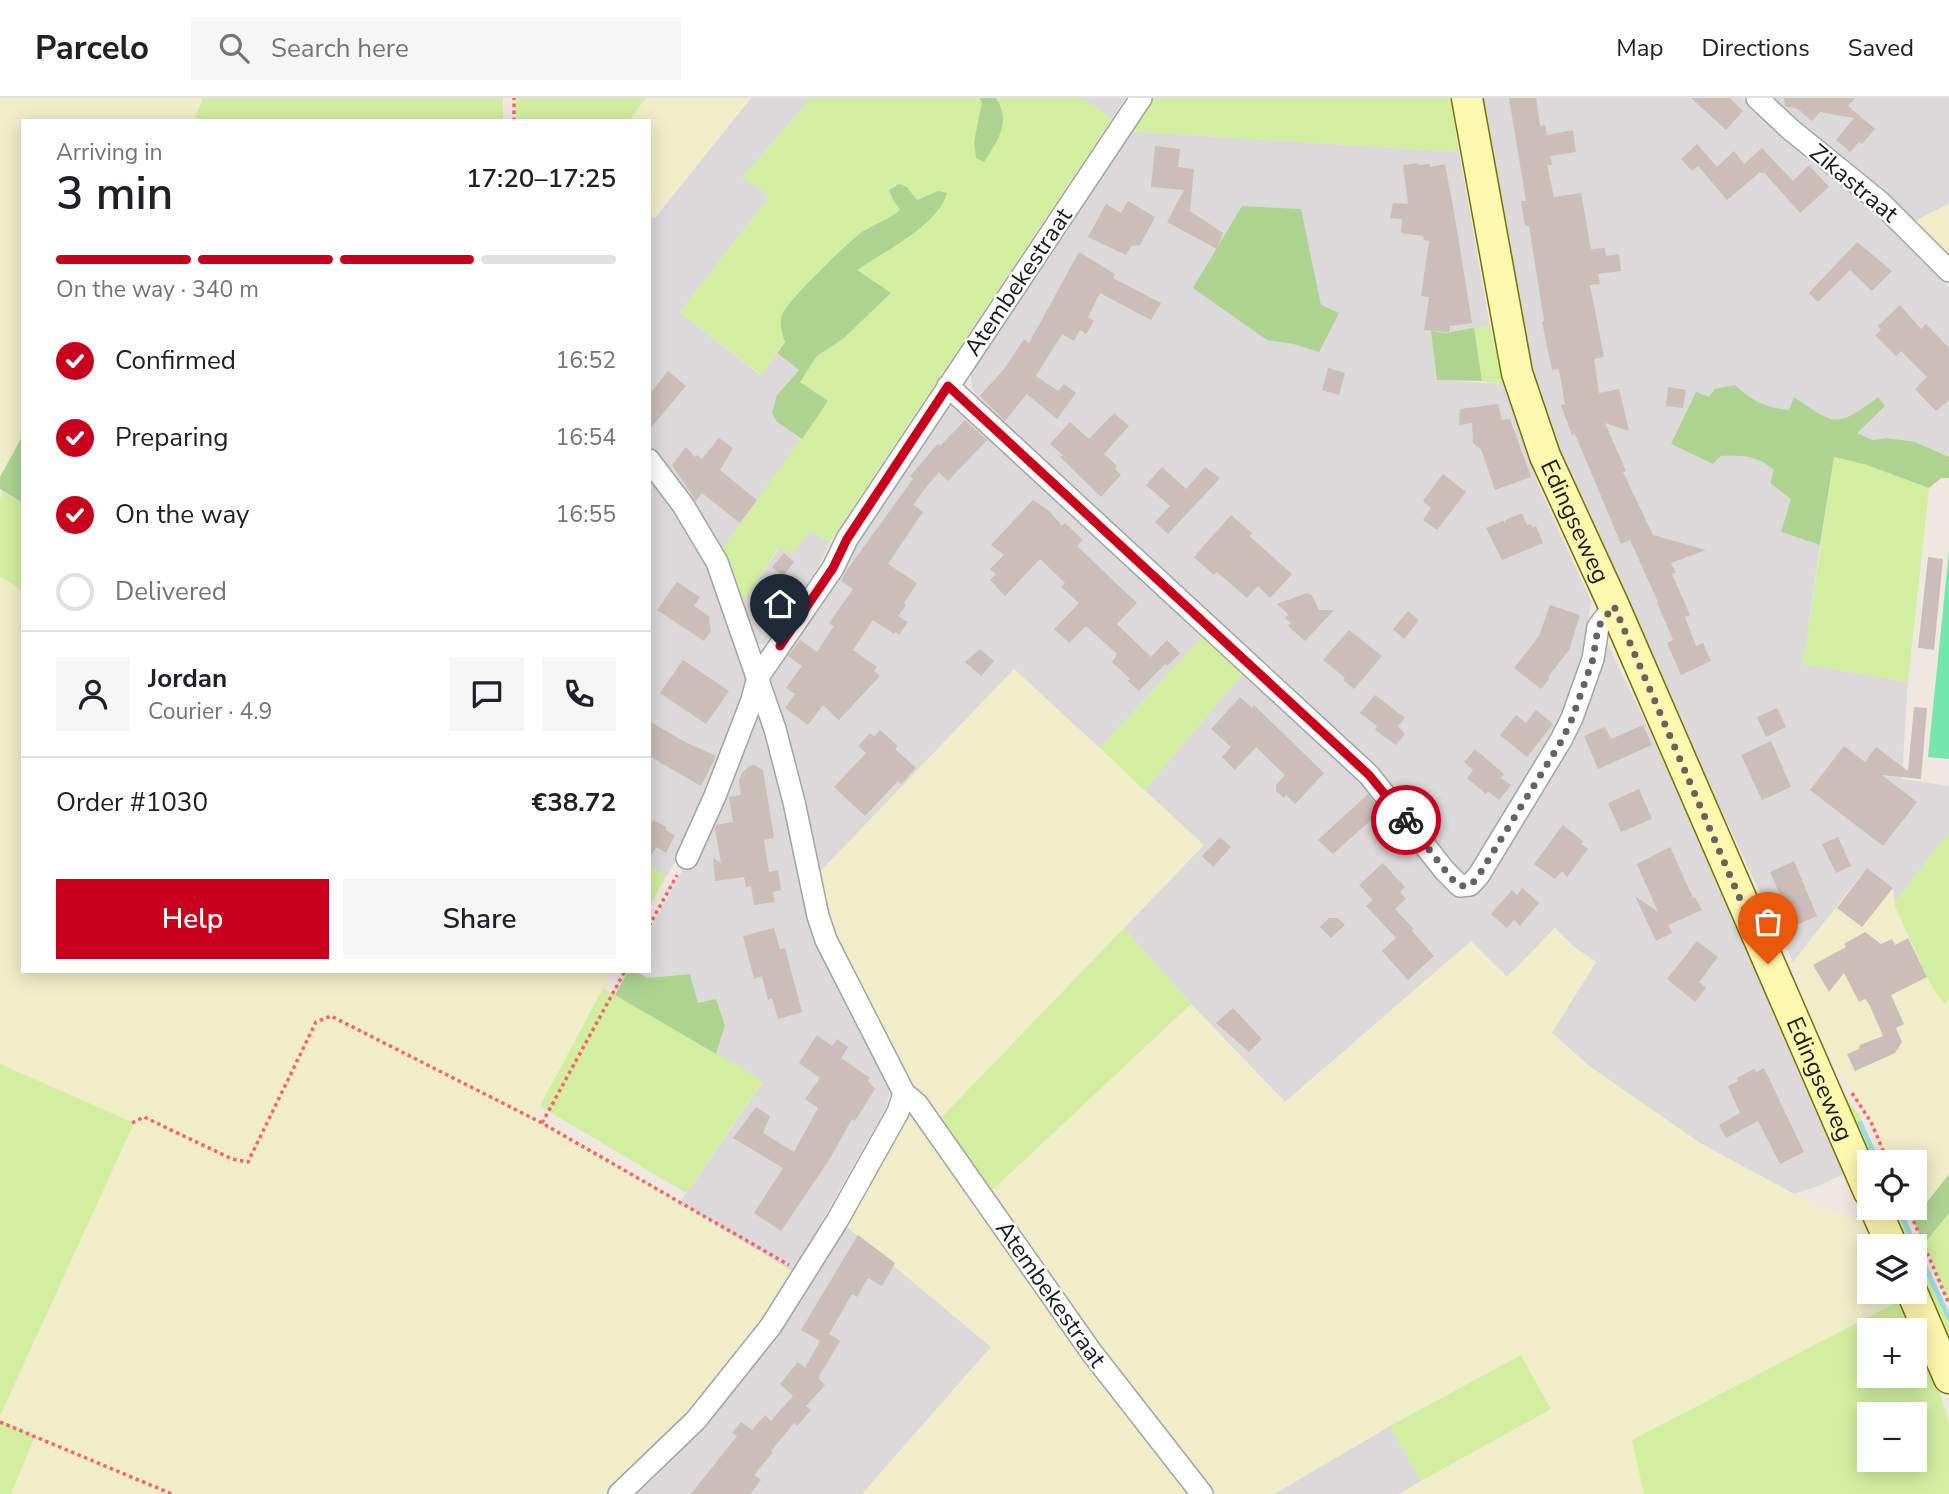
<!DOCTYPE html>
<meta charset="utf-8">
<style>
:root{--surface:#fff;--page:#f6f6f6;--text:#202124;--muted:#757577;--line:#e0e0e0;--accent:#c9001c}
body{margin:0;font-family:"Nunito Sans",sans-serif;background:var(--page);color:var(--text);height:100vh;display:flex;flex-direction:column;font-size:26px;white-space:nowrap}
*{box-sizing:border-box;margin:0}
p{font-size:23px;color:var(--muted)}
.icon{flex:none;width:38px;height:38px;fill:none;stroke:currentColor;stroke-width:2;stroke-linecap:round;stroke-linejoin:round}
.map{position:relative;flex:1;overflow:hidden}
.panel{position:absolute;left:21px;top:21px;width:630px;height:854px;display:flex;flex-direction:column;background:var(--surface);border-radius:0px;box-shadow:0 4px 18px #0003}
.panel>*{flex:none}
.tools{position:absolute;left:1857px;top:1052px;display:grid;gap:14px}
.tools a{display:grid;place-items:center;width:70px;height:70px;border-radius:0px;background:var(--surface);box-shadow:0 4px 18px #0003;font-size:35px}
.pin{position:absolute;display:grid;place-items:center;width:60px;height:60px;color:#fff;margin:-72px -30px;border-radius:50% 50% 50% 0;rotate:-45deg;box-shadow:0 0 7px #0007}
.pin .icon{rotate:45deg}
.courier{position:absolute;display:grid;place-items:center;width:70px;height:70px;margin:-35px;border:5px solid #c9001c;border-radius:50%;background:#fff;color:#222;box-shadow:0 2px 9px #0007}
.headline em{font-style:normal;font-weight:600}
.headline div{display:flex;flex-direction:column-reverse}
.headline{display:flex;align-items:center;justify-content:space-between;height:119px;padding:0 35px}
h1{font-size:46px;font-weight:600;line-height:52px}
.bar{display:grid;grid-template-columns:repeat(4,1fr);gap:10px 7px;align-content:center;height:84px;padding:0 35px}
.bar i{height:9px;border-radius:5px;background:var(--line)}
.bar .current{background:var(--accent)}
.bar p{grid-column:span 4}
.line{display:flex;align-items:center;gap:18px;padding:0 35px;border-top:2px solid var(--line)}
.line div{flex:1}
.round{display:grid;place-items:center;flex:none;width:74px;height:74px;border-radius:0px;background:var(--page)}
ol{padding:0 35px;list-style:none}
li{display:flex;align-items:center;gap:21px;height:77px}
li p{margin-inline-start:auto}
li .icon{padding:7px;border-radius:50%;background:var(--accent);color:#fff;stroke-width:4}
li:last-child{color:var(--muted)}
li i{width:38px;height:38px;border:4px solid var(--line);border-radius:50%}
.cta{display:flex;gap:14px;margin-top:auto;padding:14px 35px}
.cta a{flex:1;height:80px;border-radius:0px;background:var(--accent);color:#fff;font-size:28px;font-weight:600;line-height:80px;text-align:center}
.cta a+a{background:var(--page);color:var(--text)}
header{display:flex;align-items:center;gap:42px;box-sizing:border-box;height:98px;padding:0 35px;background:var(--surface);border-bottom:2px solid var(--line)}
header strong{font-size:33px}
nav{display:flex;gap:38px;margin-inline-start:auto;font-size:24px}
.search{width:490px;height:63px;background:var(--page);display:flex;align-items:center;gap:18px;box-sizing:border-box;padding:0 24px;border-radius:0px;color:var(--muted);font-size:26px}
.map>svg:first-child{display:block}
</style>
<header>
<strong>Parcelo</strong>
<div class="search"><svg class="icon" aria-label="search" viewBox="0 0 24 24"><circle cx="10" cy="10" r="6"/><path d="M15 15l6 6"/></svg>Search here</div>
<nav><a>Map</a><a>Directions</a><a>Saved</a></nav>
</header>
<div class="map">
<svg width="1949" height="1396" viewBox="0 0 1949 1396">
<rect width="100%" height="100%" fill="#efe8e1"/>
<path fill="#dbd9d9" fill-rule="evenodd" d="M751,0H811L743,79L770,98L680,214L760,277L777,255L799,272L777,297V324L802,341L718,457L684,398L649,350V116L655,120Z
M1082,0H1125L1112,21Z
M1476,0H1742L1787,43L1824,72L1908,146L1949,190V359L1899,342L1887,340L1873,342L1856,334L1884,308L1843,322H1832L1822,319L1794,300L1789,312L1768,310L1748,299L1735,287L1671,346L1713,366L1721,358L1743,357L1762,362L1774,372L1770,385L1792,401L1781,434L1820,447L1803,566L1908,584L1902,681L1949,688V734L1894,806L1892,790L1867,770L1793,864L1593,441L1543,322L1524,262Z
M1769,0H1949V106L1915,123Z
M1127,33L1459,54L1490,228L1445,235L1437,282L1503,286L1539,389L1591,503L1581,564L1559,625L1469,774H1460L982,306L972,290L970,273ZM1300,111L1321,207L1319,254L1293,246L1267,242Z
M951,305L1205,536L1100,650L1014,572L816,778L763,587L942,311Z
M649,374L676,412L706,467L746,578V590L719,666L680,755L667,778L649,768Z
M810,433L830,444L819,468L765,546L752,547L738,511L780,449Z
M1606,542L1656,647L1844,1076L1816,1089L1794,1096L1700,1045L1589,968L1551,934L1596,864L1574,849L1555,830L1507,879L1471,844L1285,1004L1191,906L1124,830L1203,747L1144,692L1245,573L1332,651L1467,796Z
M754,612L761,614L785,699L798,774L890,988L887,1008L793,1174L680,1104L763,984L716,956L725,926L716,901L698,906L690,876L647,880L635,873H649V833L687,764Z
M839,1122L991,1249L862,1396H634Z
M1390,1328L1421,1383L1399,1396H1274Z"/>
<path fill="#f0eec9" d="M0,0H203L194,23H23V337L0,379Z
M646,0H751L654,120L649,116V23H628Z
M1949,106V159L1915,123Z
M0,479L23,492V873H612L535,1017L793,1174L721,1281L608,1396H11L34,1338L0,1322V1318L133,1026L0,966Z
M1014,571L1204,747L935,1026L911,992L851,876L816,778Z
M1867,770L1893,790L1895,812L1933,891L1945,906L1949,901V1076L1913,1122L1907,1110H1914V1064H1888L1870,1022L1842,980L1810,916L1793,864Z
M1555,830L1574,849L1596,864L1552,935L1589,968L1700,1045L1824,1112L1864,1121L1875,1148H1869V1194H1895L1899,1203L1633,1342L1644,1396H1399L1551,1311L1520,1257L1390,1328L1274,1396H1205L986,1098L1191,906L1285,1004L1471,843L1507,879Z
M907,1013L916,1017L1190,1396H862L991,1249L839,1122Z"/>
<path fill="#d2efa0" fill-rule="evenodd" d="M203,0H503V23H194Z
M515,0H646L628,23H516Z
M811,0H979L982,4L979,21L1002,9L996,0H1082L1112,21L830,444L810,433L792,457L779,449L738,511L718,457L828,303L800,284L817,258L844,240L890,196L856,172L919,130L924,98L917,102L907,90L899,86L889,92L893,102L901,112L887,123L862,134L761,277L680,214L770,98L743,79Z
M1149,0H1450L1459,54L1127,33Z
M1490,228L1503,286L1482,283L1474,230Z
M1834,359L1864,366L1929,390L1908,584L1803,566Z
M3,394L23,405V492L0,479V401Z
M1205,536L1245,573L1144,692L1100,650Z
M1949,734V901L1945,906L1933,891L1894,806Z
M649,768L667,778L649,808Z
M1124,830L1191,906L986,1098L935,1026Z
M603,890L763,983L686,1095L540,1008Z
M0,966L134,1025L0,1318Z
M1839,991L1860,1018L1881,1064H1869Z
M1886,1110H1901L1949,1219V1256L1915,1176L1914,1148H1903Z
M1949,1115V1204L1924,1146Z
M1899,1203L1913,1232H1869V1278H1914L1915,1235C1927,1262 1944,1299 1949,1329C1949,1350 1949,1374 1949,1396H1644L1632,1342ZM1869,1316H1914V1362H1869Z
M1521,1257L1551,1311L1421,1383L1390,1328Z
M0,1322L35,1338L11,1396H0Z"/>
<path fill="#aed391" d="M979,0H996C1012,23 997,44 984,64L976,60L974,44L982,4Z
M899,86L907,89L917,102L938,93L947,95C939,127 883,154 857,172L891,195L844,240L817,258L800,284L828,303L802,341L777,324L772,315L777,297L799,272L777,255L785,244C782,236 779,225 782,217C786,204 849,143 862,134C875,126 888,122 900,112L893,102L889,92Z
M1242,108L1301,111L1321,207L1339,215L1319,254L1293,246L1267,242L1193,190Z
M1474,230L1482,283L1437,282L1431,233L1445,235Z
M1735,287C1752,303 1766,310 1789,312L1794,299C1835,327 1836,331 1878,299L1885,308L1857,335L1873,342L1887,340L1915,344L1949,359V380H1941L1929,390L1864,366L1834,359L1820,447L1781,434L1791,401L1770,385L1774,372C1757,357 1743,357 1721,358L1713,366L1671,346L1696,294L1709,299L1715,291Z
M23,337V405L0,391V379Z
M628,873H635L647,880L690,876L698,905L716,901L725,927L716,956L615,897Z
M1949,1076V1115L1924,1146L1913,1122Z"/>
<path fill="#76e7ab" d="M1949,452V661L1928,659Z"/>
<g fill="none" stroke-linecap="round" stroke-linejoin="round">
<path stroke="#9cdce2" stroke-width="5" d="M1860,1025L1878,1064
M1898,1110L1949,1220"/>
</g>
<path fill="#cbbdb7" d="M1509,0H1536L1540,28L1545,27L1547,37L1573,32L1576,54L1550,58L1552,67H1547L1554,99L1581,95L1591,151L1605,150L1606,158L1619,156L1621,173L1598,176L1600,186L1590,187L1604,259L1594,261L1599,295L1619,291L1629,333L1605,325L1626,373L1623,374L1653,437L1706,452L1671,465L1676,475L1672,476L1690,517L1685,519L1696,548L1703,545L1711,563L1681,577L1667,545L1673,542L1657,505L1658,504L1630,442L1621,446L1575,336L1572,337L1561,307L1565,306L1559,271L1552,272L1542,224L1544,223L1543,216L1529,128H1525L1521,103H1526Z
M1691,0H1730L1743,13L1726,32Z
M1784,0H1855L1848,8L1875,31L1862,46L1859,44L1850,54L1836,42L1854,20L1820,14L1812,23L1798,11L1785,8Z
M1697,46L1717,69L1734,53L1744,66L1762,50L1793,83L1809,67L1829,89L1800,115L1764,74L1762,76L1760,74L1727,102L1698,68L1692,73L1681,61Z
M1155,48L1180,51L1178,69L1194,71L1190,113L1223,135L1217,151L1167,124L1184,92L1151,89Z
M1418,65L1419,67L1430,66V69L1445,66L1455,120L1472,225L1450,228L1449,234L1424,232L1429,199L1421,198L1429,143L1424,142L1423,138L1401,135L1402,121L1390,120L1393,105L1408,106L1403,67Z
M1128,103L1155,119L1140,147L1131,148L1126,157L1088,139L1106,106L1121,115Z
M1857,144L1892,173L1872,193L1850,172L1818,204L1809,195Z
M1079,154L1115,176L1113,180L1161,205L1151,222L1100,195L1088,219L1094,223L1086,236L1080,232L1074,243L1062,236L1036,278L1058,293L1064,286L1076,295L1057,321L1027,296L1005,323L980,298L1004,271L1024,241L1029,245Z
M1900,207L1921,231L1926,226L1949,250V302L1936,313L1915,291L1927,279L1901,253L1896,258L1875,237L1881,232L1878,228Z
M1328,270L1345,275L1339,297L1322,292Z
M668,273L686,288L649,332V297Z
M1668,289L1686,292L1683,310L1666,308Z
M1498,306L1502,322L1510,321L1531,379L1495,392L1481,351L1473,345L1472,325L1459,327L1460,311Z
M1114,315L1129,328L1104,356L1117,368L1115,371L1121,377L1101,399L1060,359L1063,357L1050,346L1070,324L1089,341Z
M965,322L988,343H986L948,383L939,374L923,393L913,407L923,414L888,466L917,485L904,505L906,507L898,518L908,524L899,537L896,534L894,536L873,522L853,552L877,569L874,573L880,578L839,622L823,607L808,627L785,610L795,596L786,590L802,568L788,558L800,542L817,554L834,528L829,525L853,491L841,483L849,469L913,381L910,378L938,346L940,348Z
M719,340L733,350L720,372L757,402L740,425L702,395L696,403L672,367L686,349L695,359L697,357L702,361Z
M1162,369L1186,391L1205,369L1220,380L1168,436L1155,424L1170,408L1146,387Z
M1443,376L1466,394L1437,432L1423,422L1431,410L1423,403Z
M1033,402L1049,413L1062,428L1065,425L1083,442L1077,448L1137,505L1117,526L1151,559L1167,542L1180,555L1167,568L1165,566L1139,593L1128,583L1130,581L1112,564L1117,556L1086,528L1069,545L1054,531L1079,505L1061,489L1065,485L1040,461L1005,498L990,482L996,476L990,471L1004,457L991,447Z
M1522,415L1527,427L1531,426L1532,429L1536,428L1543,445L1502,462L1486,430L1503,423L1506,426L1505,422Z
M1231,417L1252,435L1249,438L1292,476L1270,500L1258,488L1247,500L1217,474L1214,477L1194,459Z
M784,455L794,464L783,478L772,469Z
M1928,459L1943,461L1934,552L1918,550Z
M677,484L700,499L694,508L710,519L709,522L711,533L704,543L657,512Z
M1307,495L1312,497L1319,512H1334L1305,543L1288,528L1291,525L1285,520L1288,516L1277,506Z
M1550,507L1580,517L1569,552L1548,579L1550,580L1541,591L1514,570L1539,538Z
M1408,513L1419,522L1404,541L1393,531Z
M1349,532L1382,558L1354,591L1343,582L1345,580L1323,562Z
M980,551L994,563L981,578L965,564Z
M683,562L729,593L706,626L660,595Z
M1375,597L1405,620L1398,628L1405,636L1396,647L1375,632L1377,628L1360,615Z
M1240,599L1252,610L1254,607L1324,675L1295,706L1286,697L1284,700L1276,693V687L1285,677L1256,649L1235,672L1222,659L1231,649L1211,631Z
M1914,609L1927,610L1921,681L1882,677L1917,704L1883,748L1810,692L1844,648L1865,664L1876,649L1908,673Z
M1777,610L1786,629L1766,639L1757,619Z
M1536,612L1553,626L1527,659L1500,637L1516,617L1526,625Z
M649,623L685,644L716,658L701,688L649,658Z
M1643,627L1652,647L1598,671L1584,638L1605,629L1611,641Z
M880,632L898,648L895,651L916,670L901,686L898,683L865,718L834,689L866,655L858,648L870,635L874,639Z
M1771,643L1791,689L1762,702L1741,657Z
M1475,651L1504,676L1501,680L1511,687L1499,702L1488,693L1486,696L1467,680L1473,672L1464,664Z
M755,667L763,672L774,740L764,742L769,774L778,772L781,792L773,794L775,804L754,807L751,788L746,789L744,779L715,783L713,760L721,765L715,731L716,727L733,724L729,699L741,697L739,683L742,675L749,668Z
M1639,691L1652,721L1621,734L1608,705Z
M1368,696L1381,713L1333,756L1318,742Z
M653,722L667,729L665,732L675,737L666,755L656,749L649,761V723L652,725Z
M1563,727L1583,743L1581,746L1588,751L1567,779L1562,773L1555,781L1534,766Z
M1220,739L1231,749L1213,769L1202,758Z
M1838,739L1851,768L1836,775L1822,746Z
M1670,749L1693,800L1695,799L1702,812L1668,827L1672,835L1656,843L1635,798L1658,814L1637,766Z
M1794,763L1817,818L1794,828L1770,774Z
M1383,765L1405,789L1400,794L1406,801L1395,811L1414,831L1412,833L1434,858L1408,882L1382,853L1396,840L1366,808L1373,802L1359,787Z
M1867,770L1893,790L1862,829L1837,810Z
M1522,790L1539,805L1520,828L1514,822L1507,830L1491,816L1512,792L1517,797Z
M1329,820H1338L1345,827L1331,840L1320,829Z
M774,830L780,851L785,850L802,914L778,921L772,900L768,902L762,878L754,881L743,838Z
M1865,834L1881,846L1892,841L1895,847L1908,840L1927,879L1891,897L1904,926L1896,930L1902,944L1895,955L1855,973L1847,956L1859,951L1860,947L1883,938L1870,908L1865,901L1859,904L1844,875L1829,894L1813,867L1846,849L1844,846Z
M1697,843L1718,859L1699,884L1706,890L1695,904L1667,881Z
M1233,910L1262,941L1249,954L1216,925Z
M817,937L832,948L837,941L848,949L841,960L870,980L868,983L875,991L855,1023L852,1021L829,1062L781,1133L754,1115L783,1070L733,1040L756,1009L770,1018L763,1035L794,1054L818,1010L805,1001L820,980L799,965Z
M1764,970L1804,1054L1780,1066L1758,1023L1726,1040L1719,1027L1740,1015L1728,988L1738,983L1737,980L1754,971L1756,974Z
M858,1137L895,1165L882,1188L868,1180L857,1199L852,1196L829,1236L840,1243L818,1280L825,1287L806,1308L811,1312L797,1328L794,1325L771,1353L773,1354L754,1377L761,1382L750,1396H691L737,1338L732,1335L741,1324L752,1332L765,1317L771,1323L793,1298L780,1286L798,1264L805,1270L820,1243L801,1232Z"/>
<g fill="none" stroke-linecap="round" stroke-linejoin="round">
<g stroke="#a3a3a3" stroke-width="24">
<path id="minor" d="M1757,0L1790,31L1880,104L1949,173
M948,288L1369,677L1445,773L1460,788L1470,787L1479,777L1561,642L1572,620L1593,561L1598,529L1614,508
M649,362L683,407L717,464L775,631L794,704L818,818L826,842L904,995L917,1006L1092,1255L1202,1396
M687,760L715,698L752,602L758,579L833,470L847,441L1141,0
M619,1396L696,1322L771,1228L837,1123L898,1014L904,995"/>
</g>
<g stroke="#777300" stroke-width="33">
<g id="secondary">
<path id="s1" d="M1467,0L1517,275L1545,358L1614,508L1869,1094"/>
<path d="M1875,1110L1892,1148"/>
<path d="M1912,1194L1949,1280"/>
</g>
</g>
<path stroke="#ff6268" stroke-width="3.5" stroke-dasharray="3.5 3.5" stroke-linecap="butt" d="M514,23V0
M649,828L677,777
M1852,995L1871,1024L1888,1064
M132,1025L144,1019L232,1061L248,1064L316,924L331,918L542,1025L789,1167
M542,1025L625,873
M1908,1110L1949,1206
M0,1324L172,1396"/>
<use href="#minor" stroke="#fff" stroke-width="21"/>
<use href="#secondary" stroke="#fff8af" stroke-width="30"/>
</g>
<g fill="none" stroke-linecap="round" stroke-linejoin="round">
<path stroke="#666361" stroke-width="7" stroke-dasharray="0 12.6" d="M1406,722L1452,781L1460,788L1471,787L1479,777L1562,642L1572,621L1593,561L1598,529L1614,508L1768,866"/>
<path stroke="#c9001c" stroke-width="9" d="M780,548L833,470L847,441L948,288L1369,677L1406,722"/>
</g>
<g text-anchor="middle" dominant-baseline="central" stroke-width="5" stroke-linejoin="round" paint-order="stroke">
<g font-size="24" fill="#1c1c1c" stroke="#fff">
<text transform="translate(1854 85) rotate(40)">Zikastraat</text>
<text transform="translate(1018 184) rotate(-56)">Atembekestraat</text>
<text stroke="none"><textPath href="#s1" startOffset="439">Edingseweg</textPath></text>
<text stroke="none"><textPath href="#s1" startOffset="1048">Edingseweg</textPath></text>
<text transform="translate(1051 1196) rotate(55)">Atembekestraat</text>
</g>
</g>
</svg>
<div class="tools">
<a><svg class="icon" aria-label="locate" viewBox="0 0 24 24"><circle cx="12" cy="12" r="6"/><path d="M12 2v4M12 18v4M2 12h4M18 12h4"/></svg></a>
<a><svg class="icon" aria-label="layers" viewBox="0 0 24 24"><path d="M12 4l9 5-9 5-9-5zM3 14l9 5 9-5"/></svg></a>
<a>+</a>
<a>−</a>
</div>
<div class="pin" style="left:1768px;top:866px;background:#ea580c"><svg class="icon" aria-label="bag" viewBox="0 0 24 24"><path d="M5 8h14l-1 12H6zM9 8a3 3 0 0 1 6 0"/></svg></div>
<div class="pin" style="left:780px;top:548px;background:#1f2937"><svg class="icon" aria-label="home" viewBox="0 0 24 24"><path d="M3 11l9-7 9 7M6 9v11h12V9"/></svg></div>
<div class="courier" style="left:1406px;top:722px"><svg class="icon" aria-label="bike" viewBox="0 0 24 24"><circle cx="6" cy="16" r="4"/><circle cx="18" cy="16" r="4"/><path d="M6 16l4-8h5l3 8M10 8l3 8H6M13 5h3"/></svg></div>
<section class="panel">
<div class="headline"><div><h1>3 min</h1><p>Arriving in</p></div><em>17:20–17:25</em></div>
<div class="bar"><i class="current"></i><i class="current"></i><i class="current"></i><i></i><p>On the way · 340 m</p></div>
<ol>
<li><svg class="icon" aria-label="check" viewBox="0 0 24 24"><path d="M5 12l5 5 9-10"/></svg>Confirmed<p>16:52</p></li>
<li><svg class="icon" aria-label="check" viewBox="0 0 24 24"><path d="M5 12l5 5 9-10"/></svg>Preparing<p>16:54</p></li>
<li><svg class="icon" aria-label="check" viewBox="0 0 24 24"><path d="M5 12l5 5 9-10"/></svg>On the way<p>16:55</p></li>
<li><i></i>Delivered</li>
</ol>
<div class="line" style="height:126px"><a class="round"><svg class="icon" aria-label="person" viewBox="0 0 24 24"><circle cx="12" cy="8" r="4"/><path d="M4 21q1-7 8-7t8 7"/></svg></a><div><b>Jordan</b><p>Courier · 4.9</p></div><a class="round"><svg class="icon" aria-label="chat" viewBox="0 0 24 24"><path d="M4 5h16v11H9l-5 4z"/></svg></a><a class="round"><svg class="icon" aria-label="phone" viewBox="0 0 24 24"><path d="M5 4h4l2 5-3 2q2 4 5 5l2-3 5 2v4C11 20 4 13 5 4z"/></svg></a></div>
<div class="line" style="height:91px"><div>Order #1030</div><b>€38.72</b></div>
<div class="cta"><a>Help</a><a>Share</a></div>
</section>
</div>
